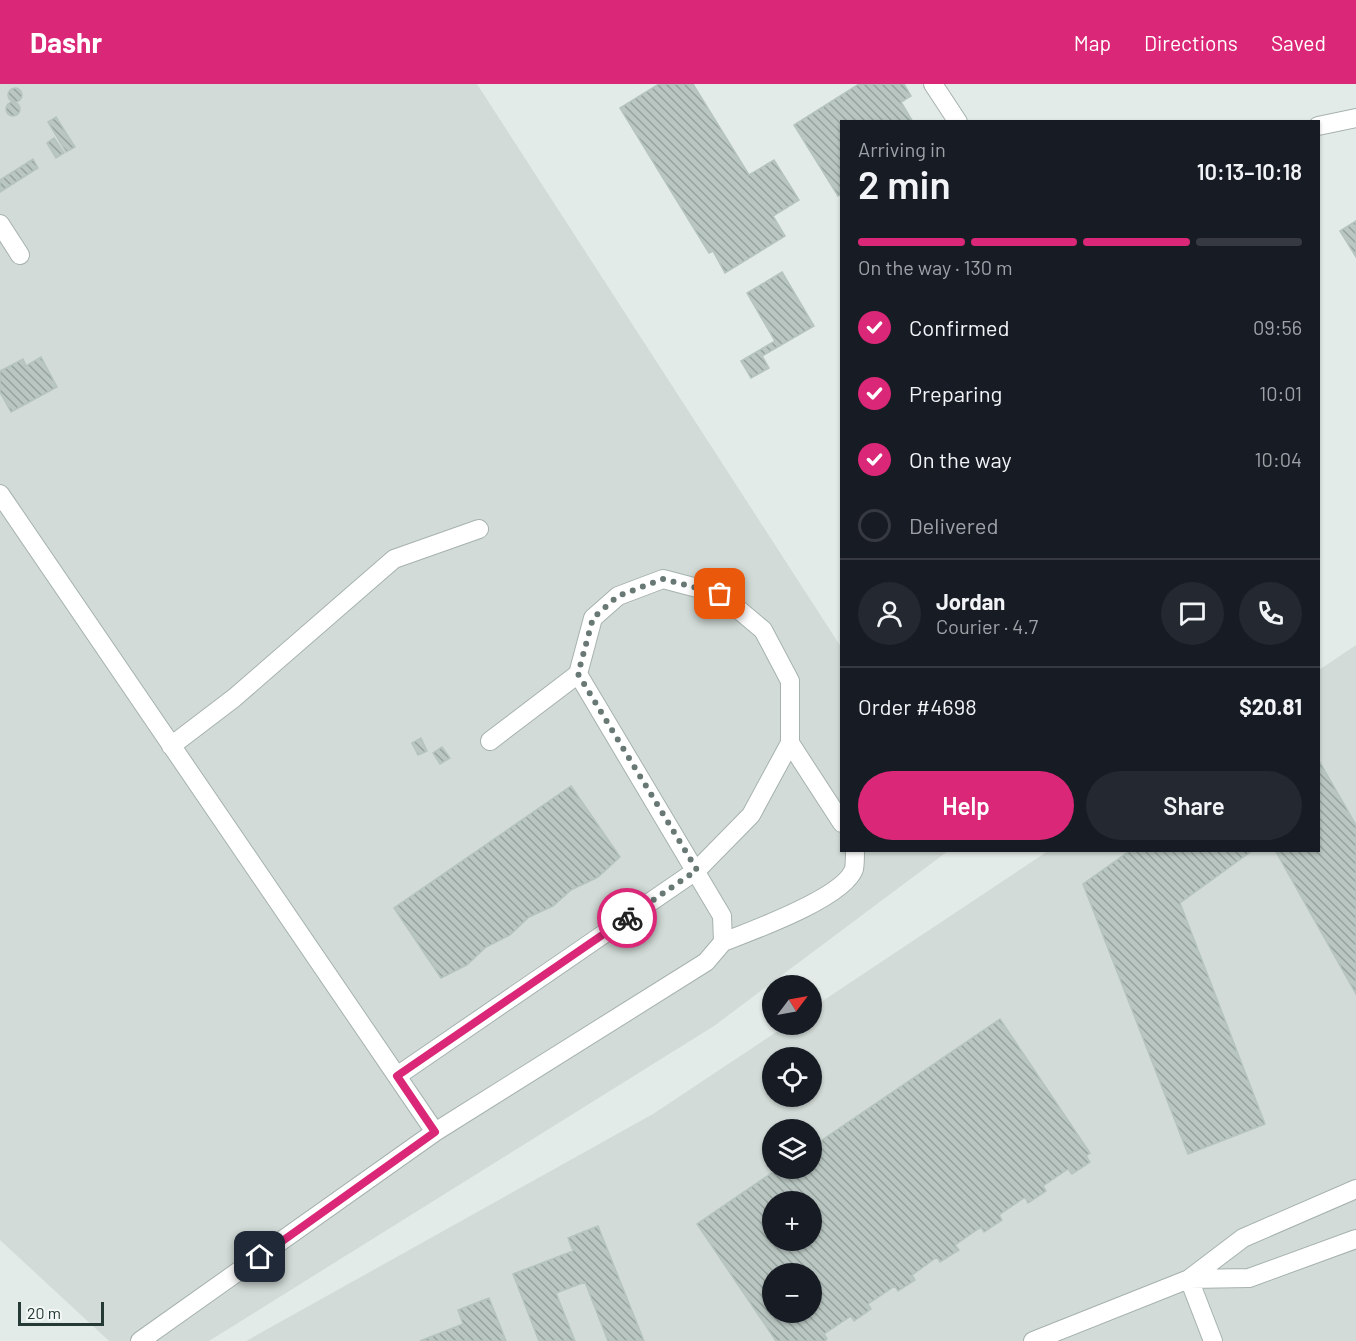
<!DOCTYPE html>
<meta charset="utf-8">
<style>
:root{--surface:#171b24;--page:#242831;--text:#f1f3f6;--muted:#9ea1a6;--line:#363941;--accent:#db2777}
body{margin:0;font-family:Barlow,sans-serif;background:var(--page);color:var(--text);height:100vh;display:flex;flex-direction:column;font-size:22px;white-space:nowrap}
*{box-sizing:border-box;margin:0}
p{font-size:20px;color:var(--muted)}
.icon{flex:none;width:33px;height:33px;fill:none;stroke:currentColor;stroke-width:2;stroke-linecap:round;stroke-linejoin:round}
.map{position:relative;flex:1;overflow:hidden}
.drawer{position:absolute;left:840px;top:36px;width:480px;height:732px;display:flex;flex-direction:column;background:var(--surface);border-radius:0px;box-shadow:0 2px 4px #0004}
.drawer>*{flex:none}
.needle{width:39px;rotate:58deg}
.tools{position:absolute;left:762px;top:891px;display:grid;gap:12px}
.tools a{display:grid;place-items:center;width:60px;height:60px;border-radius:50%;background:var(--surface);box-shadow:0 2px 4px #0004;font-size:30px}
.scale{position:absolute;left:18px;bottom:15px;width:86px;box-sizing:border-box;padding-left:6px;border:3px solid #253a35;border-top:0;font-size:16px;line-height:21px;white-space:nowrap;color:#253a35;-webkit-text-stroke:4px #f3f8f6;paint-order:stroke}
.pin{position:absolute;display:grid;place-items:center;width:51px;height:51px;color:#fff;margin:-26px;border-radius:12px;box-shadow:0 3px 9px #0006}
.courier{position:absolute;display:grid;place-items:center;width:60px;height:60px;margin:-30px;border:4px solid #db2777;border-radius:50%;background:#fff;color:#222;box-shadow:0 2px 8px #0007}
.headline em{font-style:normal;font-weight:600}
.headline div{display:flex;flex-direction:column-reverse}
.headline{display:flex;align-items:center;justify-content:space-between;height:102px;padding:0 18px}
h1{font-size:39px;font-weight:600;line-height:45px}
.bar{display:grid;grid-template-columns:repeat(4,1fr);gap:9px 6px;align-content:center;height:72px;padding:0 18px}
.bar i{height:8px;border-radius:4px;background:var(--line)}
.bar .current{background:var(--accent)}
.bar p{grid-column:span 4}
.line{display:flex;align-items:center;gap:15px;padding:0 18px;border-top:2px solid var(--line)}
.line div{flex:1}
.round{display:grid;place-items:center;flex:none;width:63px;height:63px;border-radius:32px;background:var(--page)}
ol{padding:0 18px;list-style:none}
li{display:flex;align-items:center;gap:18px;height:66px}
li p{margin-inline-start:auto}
li .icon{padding:6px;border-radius:50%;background:var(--accent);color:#fff;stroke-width:4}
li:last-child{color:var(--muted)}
li i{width:33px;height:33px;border:3px solid var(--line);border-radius:50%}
.button{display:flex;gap:12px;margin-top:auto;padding:12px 18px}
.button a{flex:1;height:69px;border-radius:36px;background:var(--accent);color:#fff;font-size:24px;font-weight:600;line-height:69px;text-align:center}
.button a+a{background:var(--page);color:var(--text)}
header{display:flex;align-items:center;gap:36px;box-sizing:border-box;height:84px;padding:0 30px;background:var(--accent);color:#fff}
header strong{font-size:28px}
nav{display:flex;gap:33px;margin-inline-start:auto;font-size:21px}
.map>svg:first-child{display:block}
</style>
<header>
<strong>Dashr</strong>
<nav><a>Map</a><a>Directions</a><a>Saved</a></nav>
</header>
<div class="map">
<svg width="1356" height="1257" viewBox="0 0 1356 1257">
<defs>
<pattern id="building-back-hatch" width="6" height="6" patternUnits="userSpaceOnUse" patternTransform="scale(1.5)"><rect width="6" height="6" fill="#b9c6c1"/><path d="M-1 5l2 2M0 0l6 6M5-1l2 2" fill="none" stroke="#96a29e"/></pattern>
</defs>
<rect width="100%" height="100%" fill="#e3ebe8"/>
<path fill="#d2dbd7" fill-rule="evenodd" d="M0,0H477L841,563L842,766L948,767L714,942L209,1257H109L0,1156Z
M1356,561V1257H246L653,1030L787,941L812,940V924L1048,767L1318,766L1319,586ZM772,974H812V1012H772ZM772,1046H812V1084H772ZM772,1118H812V1156H772ZM772,1190H812V1228H772Z"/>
<path fill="url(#building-back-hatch)" stroke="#b6c4bf" stroke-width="1.5" fill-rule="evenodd" d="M659,0H693L749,91L774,76L799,116L773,132L785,152L725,189L713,167L709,169L620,24Z
M859,0H904L911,12L901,18L913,38H842V110L838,112L794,41Z
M8 11a7 7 0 1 1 14 0a7 7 0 1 1-14 0Z
M6 25a7 7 0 1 1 14 0a7 7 0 1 1-14 0Z
M56,33L75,63L66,68L48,38Z
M54,54L64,69L56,74L47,59Z
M33,75L38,84L0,108V96Z
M1356,137V173L1340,147Z
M782,188L814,242L762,272L769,284L751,294L741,277L775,257L747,209Z
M41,273L57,303L11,328L0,308V287L23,275L26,282Z
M421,654L427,667L418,671L412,659Z
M442,663L450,674L440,680L433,669Z
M1318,675L1356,741V910L1275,766H1318Z
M571,702L620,773L598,793L571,806L553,822L529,833L510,851L486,863L467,881L441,894L394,824Z
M1131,766H1253L1180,819L1265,1040L1188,1070L1083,800Z
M1000,935L1090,1069L1086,1072L1090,1078L1072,1090L1068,1085L1043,1102L1046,1107L1028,1119L1025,1113L999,1131L1002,1136L984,1148L981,1143L955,1161L959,1166L940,1178L937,1173L912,1191L915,1196L898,1207L895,1202L868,1220L871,1225L854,1237L851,1232L824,1250L827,1255L825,1257H776L697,1140L779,1084H812V1063ZM772,1118H812V1156H772ZM772,1190H812V1228H772Z
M598,1142L644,1257H608L585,1198L556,1209L575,1257H539L513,1190L573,1167L568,1154Z
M489,1214L506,1257H420L463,1240L458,1226Z"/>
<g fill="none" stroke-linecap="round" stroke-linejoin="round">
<g stroke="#a6b2af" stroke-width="20">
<path id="minor" d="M933,0L958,38
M1318,42L1356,34
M0,140L20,171
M0,410L435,1048L140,1257
M790,659L842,739
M171,662L234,614L394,475L479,445
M723,858C751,847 844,814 854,785C855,780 855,772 855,766
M397,992L697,786L751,731L790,659V597L763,546L720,510L663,495L618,512L593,534L578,590L490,657
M435,1048L706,878L723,858L722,832L578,590
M1189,1195L1249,1194L1356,1155
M1189,1195L1213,1257
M1033,1257L1189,1195L1243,1154L1356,1105"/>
</g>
<use href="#minor" stroke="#fff" stroke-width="18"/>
</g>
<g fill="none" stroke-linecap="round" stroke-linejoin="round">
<path stroke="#687874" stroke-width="6" stroke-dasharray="0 10.8" d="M627,834L697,786L578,590L593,534L618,512L663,495L720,510"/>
<path stroke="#db2777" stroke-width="8" d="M260,1173L435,1048L397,992L627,834"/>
</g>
</svg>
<div class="tools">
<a><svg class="needle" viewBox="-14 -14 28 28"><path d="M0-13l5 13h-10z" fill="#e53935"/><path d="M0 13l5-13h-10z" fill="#9ea1a6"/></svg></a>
<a><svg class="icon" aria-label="locate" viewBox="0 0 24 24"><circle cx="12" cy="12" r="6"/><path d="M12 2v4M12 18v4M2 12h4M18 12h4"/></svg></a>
<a><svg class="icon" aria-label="layers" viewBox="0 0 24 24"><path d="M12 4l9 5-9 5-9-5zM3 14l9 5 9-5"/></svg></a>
<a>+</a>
<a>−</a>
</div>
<div class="scale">20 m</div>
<div class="pin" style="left:720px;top:510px;background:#ea580c"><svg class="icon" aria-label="bag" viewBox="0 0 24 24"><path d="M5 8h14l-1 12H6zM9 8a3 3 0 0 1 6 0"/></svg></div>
<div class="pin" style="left:260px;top:1173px;background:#1f2937"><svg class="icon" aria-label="home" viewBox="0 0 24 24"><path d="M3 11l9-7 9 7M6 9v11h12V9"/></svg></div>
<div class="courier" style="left:627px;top:834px"><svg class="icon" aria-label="bike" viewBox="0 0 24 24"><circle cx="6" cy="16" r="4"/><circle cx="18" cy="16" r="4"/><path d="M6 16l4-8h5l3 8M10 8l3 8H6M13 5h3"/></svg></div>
<section class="drawer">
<div class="headline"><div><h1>2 min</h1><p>Arriving in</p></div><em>10:13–10:18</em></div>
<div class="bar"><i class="current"></i><i class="current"></i><i class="current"></i><i></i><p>On the way · 130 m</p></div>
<ol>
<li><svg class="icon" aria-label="check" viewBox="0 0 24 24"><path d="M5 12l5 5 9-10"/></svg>Confirmed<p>09:56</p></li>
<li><svg class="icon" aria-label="check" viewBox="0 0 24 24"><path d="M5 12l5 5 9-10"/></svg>Preparing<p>10:01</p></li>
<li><svg class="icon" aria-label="check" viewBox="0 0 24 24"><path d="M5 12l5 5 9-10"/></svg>On the way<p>10:04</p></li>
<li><i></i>Delivered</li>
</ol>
<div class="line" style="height:108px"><a class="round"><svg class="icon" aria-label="person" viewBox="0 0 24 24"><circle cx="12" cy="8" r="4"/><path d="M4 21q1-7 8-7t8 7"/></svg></a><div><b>Jordan</b><p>Courier · 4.7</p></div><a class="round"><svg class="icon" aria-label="chat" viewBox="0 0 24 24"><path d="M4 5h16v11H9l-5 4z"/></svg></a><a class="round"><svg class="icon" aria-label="phone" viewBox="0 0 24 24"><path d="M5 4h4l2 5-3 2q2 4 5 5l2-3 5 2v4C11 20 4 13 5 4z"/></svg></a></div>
<div class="line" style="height:78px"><div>Order #4698</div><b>$20.81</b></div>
<div class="button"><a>Help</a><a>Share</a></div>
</section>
</div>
